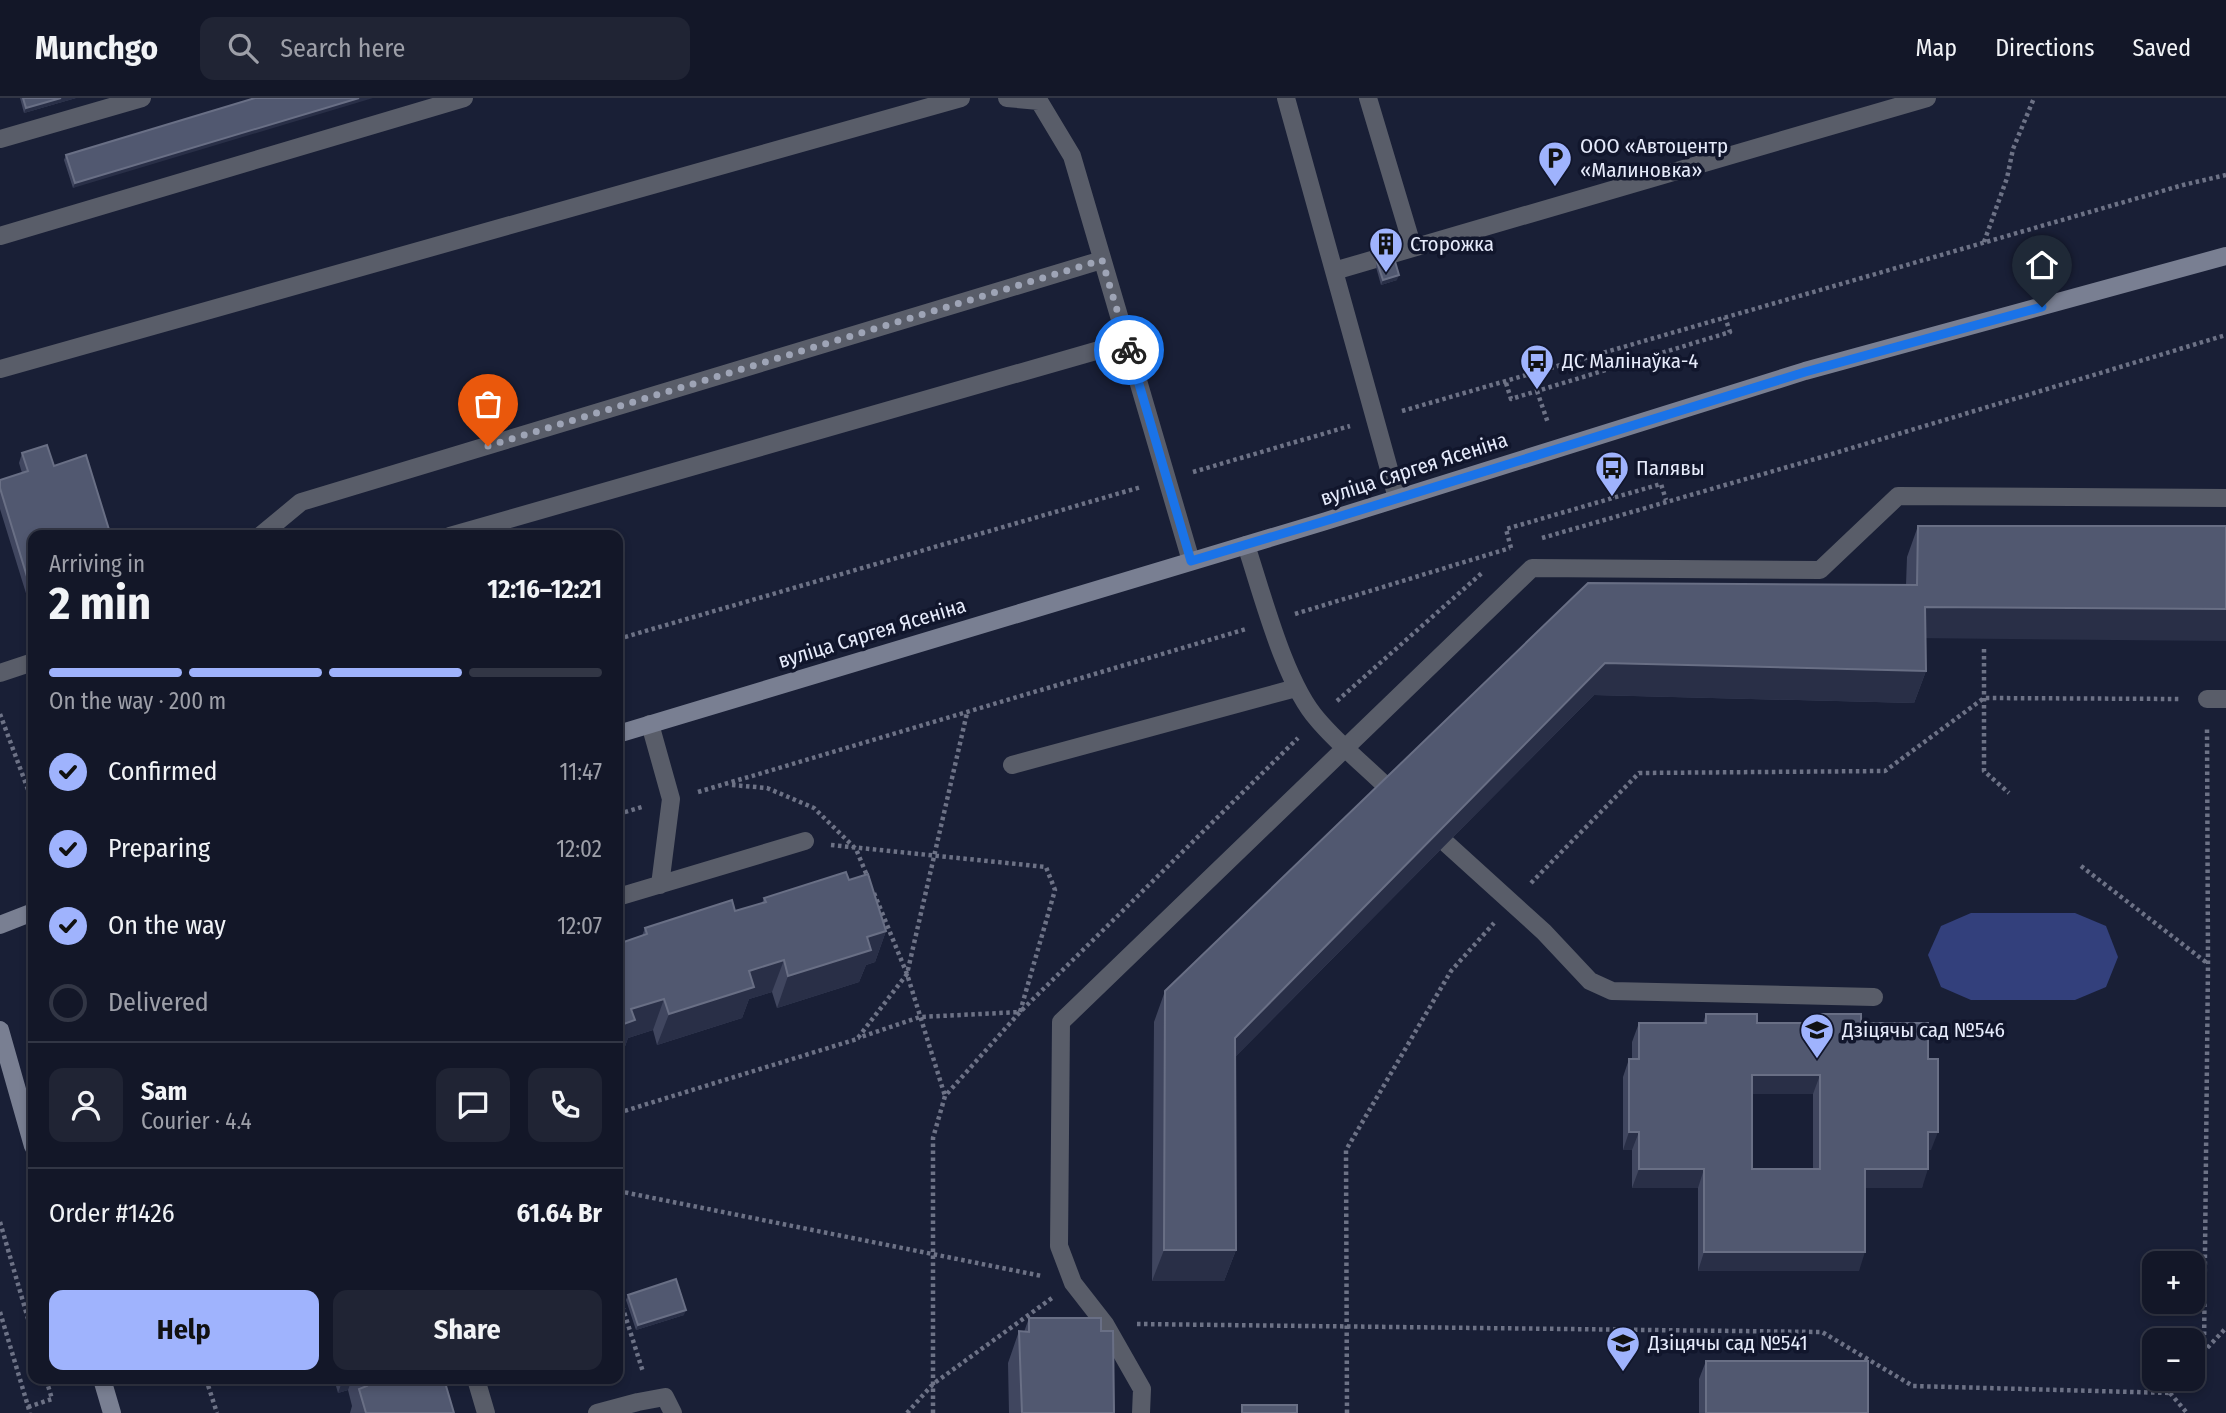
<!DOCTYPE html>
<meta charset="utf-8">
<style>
:root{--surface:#131728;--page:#202434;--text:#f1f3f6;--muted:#9d9fa8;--line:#323645;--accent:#9fb3fd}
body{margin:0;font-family:"Fira Sans Condensed",sans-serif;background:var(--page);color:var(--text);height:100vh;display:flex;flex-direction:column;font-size:26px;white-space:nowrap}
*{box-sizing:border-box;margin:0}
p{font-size:23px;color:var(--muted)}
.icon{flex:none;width:38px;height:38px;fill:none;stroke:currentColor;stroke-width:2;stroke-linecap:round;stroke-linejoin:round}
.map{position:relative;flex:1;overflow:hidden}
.panel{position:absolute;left:28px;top:432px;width:595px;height:854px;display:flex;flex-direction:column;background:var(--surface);border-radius:14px;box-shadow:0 4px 10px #0003,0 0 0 2px var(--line)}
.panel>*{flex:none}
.tools{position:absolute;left:2142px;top:1153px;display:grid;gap:14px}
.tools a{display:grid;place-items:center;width:63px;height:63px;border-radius:14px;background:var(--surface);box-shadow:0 4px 10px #0003,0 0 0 2px var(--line);font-size:35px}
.pin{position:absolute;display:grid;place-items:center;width:60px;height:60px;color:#fff;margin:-72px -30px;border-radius:50% 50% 50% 0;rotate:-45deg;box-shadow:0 0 7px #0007}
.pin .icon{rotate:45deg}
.courier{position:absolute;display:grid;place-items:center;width:70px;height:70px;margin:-35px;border:5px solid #1a73e8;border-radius:50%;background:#fff;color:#222;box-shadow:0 2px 9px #0007}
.head em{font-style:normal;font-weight:700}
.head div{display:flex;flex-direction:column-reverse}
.head{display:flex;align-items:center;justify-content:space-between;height:119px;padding:0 21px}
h1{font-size:46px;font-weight:700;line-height:52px}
.bar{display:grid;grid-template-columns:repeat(4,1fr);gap:10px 7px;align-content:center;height:84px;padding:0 21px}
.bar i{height:9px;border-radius:5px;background:var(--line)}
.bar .current{background:var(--accent)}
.bar p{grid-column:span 4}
.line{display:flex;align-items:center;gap:18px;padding:0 21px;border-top:2px solid var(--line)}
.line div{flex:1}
.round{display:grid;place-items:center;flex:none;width:74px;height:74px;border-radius:14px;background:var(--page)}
ol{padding:0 21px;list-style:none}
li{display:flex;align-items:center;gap:21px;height:77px}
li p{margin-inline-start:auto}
li .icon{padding:7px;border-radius:50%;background:var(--accent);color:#111;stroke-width:4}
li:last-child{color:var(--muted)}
li i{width:38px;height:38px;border:4px solid var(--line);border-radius:50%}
.button{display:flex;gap:14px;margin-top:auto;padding:14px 21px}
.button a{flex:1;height:80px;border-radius:14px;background:var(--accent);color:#111;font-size:28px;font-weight:700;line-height:80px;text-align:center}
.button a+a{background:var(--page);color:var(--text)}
header{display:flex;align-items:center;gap:42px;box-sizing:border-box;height:98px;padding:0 35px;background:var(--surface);border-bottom:2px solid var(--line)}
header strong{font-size:33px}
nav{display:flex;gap:38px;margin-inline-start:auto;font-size:24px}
.search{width:490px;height:63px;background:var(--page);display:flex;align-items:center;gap:18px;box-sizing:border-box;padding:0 24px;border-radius:14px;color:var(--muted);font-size:26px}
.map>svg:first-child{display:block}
</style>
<header>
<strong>Munchgo</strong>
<div class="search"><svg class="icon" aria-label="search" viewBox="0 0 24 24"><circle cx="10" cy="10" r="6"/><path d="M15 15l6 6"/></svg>Search here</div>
<nav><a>Map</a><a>Directions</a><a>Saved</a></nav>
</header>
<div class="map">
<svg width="2226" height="1315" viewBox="0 0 2226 1315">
<rect width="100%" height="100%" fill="#191f36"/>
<path fill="#33407c" d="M1971,815H2075L2106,828L2118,859L2106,889L2075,902H1971L1941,889L1928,857L1941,828Z"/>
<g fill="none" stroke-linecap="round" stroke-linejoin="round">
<path stroke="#6d7286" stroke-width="4.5" stroke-dasharray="3.5 3.5" stroke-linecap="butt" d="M1984,144L2007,80L2013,51L2034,0
M1506,285L1511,301L1730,234L1725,219
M1537,293L1548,325
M1402,313L2183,87L2226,77
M1602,364L1612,400
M1193,374L1350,328
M1542,440L1822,359L2226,237
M1511,450L1506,431L1661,386L1666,402
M1295,516L1510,450
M618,541L1141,389
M1984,551V673L2009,695
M1337,603L1483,474
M0,616L33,705
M732,687L767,690L814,710L856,751L868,780
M698,694L1246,531
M618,716L642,709
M831,747L1046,769L1055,792L1020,914L920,919L858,940
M2081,768L2207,865
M1531,785L1639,675L1885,673L1984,600L2180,601
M874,795L907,876L945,998
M618,1015L857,941L907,876L967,615
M618,1093L1042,1178
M0,1124L33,1238
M618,1195L643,1274
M0,1214L30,1315
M1137,1226L1822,1234L1913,1288L2170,1295L2181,1281
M2204,1251L2208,866L2207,629
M2193,1265L2226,1230
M206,1281L217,1315
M2170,1295L2187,1315
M28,1309L52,1301L46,1281
M907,1315L933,1286L1052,1200
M933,1315V1040L945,998L1020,914L1298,640
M1347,1315L1346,1052L1451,873L1494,825"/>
<path stroke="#595d69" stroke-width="18" d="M1007,0L1039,3L1072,58L1191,463
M1286,0L1397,400
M1368,0L1413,150
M0,41L142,0
M0,138L464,0
M1334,173L1927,0
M0,271L961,0
M260,438L301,404L1102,162
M450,438L1127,244
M1246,447C1262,495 1285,586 1318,622C1340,648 1368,670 1392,694
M0,575L33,564
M2207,601H2226
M650,626L671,701L660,787
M1012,667L1296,590
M1447,746L1544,834L1590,883L1612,893L1874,899
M618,799L805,743
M476,1281L486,1315
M597,1315L638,1304L665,1299L673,1315
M1141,1315L1142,1291L1105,1226L1073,1185L1059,1148L1061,924L1532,470L1820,472L1898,398L2226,400"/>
<path stroke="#797f92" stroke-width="18" d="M618,636L1326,423L1805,273L2226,158
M0,827L33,814
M0,932L33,1048
M102,1281L112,1315"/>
</g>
<path fill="#40465f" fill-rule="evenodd" d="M20,0H76L24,15Z
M255,0L73,90L64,62L66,57Z
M1377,164L1397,182L1381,187L1376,169Z
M22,355L54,368L33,504L29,505L0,411V382L22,375L19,365Z
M1918,428L1925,540L1926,573L1914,605L1594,597L1235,959L1236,1152L1224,1183H1152L1154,924L1165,893L1588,485L1906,487L1907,459Z
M849,782L886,833L875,864L866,867L859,884L777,910L772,894L749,901L742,920L657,947L653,932L628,940L623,954L618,956V846L642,838L645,830L735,813L762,805L764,800Z
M1706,916L1757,925H1811L1814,916L1861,925L1928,961L1931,1052H1928L1922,1090H1865L1859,1173H1698V1090H1632V1052H1623V979L1629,961H1632V944L1639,925H1703ZM1752,996H1813V1071H1752Z
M628,1197L684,1217L636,1232L626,1202Z
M1029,1220L1101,1233L1114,1315H1009L1008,1265L1019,1233L1024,1234Z
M1706,1263L1868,1315H1699V1281Z
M334,1281H444L454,1315H350L352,1308L348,1292L338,1295Z"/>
<path fill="#292f47" d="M61,0H76L24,15L26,10Z
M359,0H373L73,90L75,85Z
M1399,177L1397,182L1381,187L1383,182Z
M32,495L33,504L29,505Z
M1925,509L2226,511V543L1913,540Z
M1605,565L1926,573L1914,605L1594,597L1223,971L1235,940Z
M886,833L875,864L866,867L859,884L777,910L788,878L867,839Z
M784,862L772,894L749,901L742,920L657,947L669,916L749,873Z
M664,901L653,932L628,940L623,954L618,956V928L631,911Z
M1752,977H1820L1813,996H1745Z
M1629,1034H1639L1632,1052H1623Z
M1928,1034H1938L1931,1052H1922Z
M1639,1071H1704L1698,1090H1632Z
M1865,1071H1928L1922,1090H1859Z
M1164,1152H1236L1224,1183H1152Z
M1704,1154H1865L1859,1173H1698Z
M686,1212L684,1217L636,1232L638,1227Z
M343,1281H352L348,1292L338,1295Z"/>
<path fill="#515870" stroke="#696f85" stroke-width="2" fill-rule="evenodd" d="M23,0H61L26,10Z
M255,0H359L75,85L66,57Z
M1394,160L1399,177L1383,182L1377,164Z
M47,347L54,368L86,357L111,438H33L32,495L0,390V382L28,373L22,355Z
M1918,428H2226V511L1925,509L1926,573L1605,565L1235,940L1236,1152H1164L1165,893L1588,485L1917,487Z
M846,774L849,782L868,776L886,833L867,839L871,852L788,878L784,862L749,873L754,889L669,916L664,901L631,911L635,922L618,928V846L647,836L645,830L732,802L735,813L766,804L764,800Z
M1706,916H1757V925H1814V916H1861V925H1928V961H1938V1034H1928V1071H1865V1154H1704V1071H1639V1034H1629V961H1639V925H1706ZM1752,977H1820V1071H1752Z
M676,1181L686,1212L638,1227L628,1197Z
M1029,1220H1101V1233H1113L1114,1315H1022L1019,1233L1029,1234Z
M1706,1263H1868V1315H1706Z
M365,1281H444L454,1315H366L359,1291L367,1288Z
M1242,1307H1297V1315H1242Z"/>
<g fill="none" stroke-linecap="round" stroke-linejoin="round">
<path stroke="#9ea4b6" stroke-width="7" stroke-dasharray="0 12.6" d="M488,348L1102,162L1129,252"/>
<path stroke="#1a73e8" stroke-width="9" d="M1129,252L1191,463L1325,423L1805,274L2042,209"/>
</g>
<defs>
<g id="parking-pin" transform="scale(1.75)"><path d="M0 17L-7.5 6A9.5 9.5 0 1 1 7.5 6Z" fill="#9fb3fd" stroke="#11162c"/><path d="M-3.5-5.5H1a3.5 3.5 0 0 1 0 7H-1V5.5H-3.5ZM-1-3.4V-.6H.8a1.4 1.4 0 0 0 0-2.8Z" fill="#111"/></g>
<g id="building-pin" transform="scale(1.75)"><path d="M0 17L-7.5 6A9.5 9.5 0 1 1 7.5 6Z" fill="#9fb3fd" stroke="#11162c"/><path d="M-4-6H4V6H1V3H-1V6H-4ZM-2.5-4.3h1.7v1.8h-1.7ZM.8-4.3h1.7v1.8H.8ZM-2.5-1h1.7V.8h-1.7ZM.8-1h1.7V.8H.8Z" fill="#111"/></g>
<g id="bus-pin" transform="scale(1.75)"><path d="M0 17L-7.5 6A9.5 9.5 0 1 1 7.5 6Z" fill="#9fb3fd" stroke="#11162c"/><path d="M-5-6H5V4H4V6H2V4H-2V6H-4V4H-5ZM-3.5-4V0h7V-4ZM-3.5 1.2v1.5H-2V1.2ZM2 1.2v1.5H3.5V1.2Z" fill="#111"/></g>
<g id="school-pin" transform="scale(1.75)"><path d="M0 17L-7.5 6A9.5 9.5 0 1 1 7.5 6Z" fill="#9fb3fd" stroke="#11162c"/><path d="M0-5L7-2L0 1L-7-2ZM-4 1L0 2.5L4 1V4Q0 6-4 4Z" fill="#111"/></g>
</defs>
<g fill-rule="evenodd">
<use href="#parking-pin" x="1555" y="60"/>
<use href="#building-pin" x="1386" y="146"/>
<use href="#bus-pin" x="1537" y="263"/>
<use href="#bus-pin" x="1612" y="370"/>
<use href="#school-pin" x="1817" y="932"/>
<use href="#school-pin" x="1623" y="1245"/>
</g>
<g text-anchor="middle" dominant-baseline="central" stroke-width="7" stroke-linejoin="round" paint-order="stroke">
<g font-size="21" fill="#e6ebfb" stroke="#11162c" text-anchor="start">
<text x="1580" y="48">ООО «Автоцентр<tspan x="1580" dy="24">«Малиновка»</tspan></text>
<text x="1410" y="146">Сторожка</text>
<text x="1562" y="263">ДС Малінаўка-4</text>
<text x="1636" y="370">Палявы</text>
<text x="1842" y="932">Дзіцячы сад №546</text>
<text x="1648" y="1245">Дзіцячы сад №541</text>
</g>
<g font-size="21" fill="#e6ebfb" stroke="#11162c">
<text transform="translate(1414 371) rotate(-18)">вуліца Сяргея Ясеніна</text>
<text transform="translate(872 535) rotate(-17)">вуліца Сяргея Ясеніна</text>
</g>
</g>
</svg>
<div class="tools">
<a>+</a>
<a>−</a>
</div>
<div class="pin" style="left:488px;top:348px;background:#ea580c"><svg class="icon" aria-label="bag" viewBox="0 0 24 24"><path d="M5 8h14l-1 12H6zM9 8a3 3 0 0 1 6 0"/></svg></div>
<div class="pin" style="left:2042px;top:209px;background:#1f2937"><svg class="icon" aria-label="home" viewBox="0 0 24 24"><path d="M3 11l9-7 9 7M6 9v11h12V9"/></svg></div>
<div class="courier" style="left:1129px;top:252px"><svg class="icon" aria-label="bike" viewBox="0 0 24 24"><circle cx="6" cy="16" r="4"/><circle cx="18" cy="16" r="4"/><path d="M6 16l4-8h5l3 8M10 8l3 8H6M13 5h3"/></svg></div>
<section class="panel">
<div class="head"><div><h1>2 min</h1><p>Arriving in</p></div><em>12:16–12:21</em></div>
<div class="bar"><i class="current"></i><i class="current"></i><i class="current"></i><i></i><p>On the way · 200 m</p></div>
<ol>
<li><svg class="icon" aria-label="check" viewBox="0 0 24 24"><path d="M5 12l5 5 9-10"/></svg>Confirmed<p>11:47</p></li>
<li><svg class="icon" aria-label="check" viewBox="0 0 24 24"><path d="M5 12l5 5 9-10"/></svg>Preparing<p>12:02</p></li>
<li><svg class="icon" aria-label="check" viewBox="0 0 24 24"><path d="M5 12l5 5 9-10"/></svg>On the way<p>12:07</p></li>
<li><i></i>Delivered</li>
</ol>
<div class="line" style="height:126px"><a class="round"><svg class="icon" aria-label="person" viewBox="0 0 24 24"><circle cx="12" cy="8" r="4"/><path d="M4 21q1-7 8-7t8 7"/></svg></a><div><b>Sam</b><p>Courier · 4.4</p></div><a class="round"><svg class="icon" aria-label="chat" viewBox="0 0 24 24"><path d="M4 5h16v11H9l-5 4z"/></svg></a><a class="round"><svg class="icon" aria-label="phone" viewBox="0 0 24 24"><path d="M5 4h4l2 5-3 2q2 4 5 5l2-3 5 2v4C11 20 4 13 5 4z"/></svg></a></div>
<div class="line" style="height:91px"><div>Order #1426</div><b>61.64 Br</b></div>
<div class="button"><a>Help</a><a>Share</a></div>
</section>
</div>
